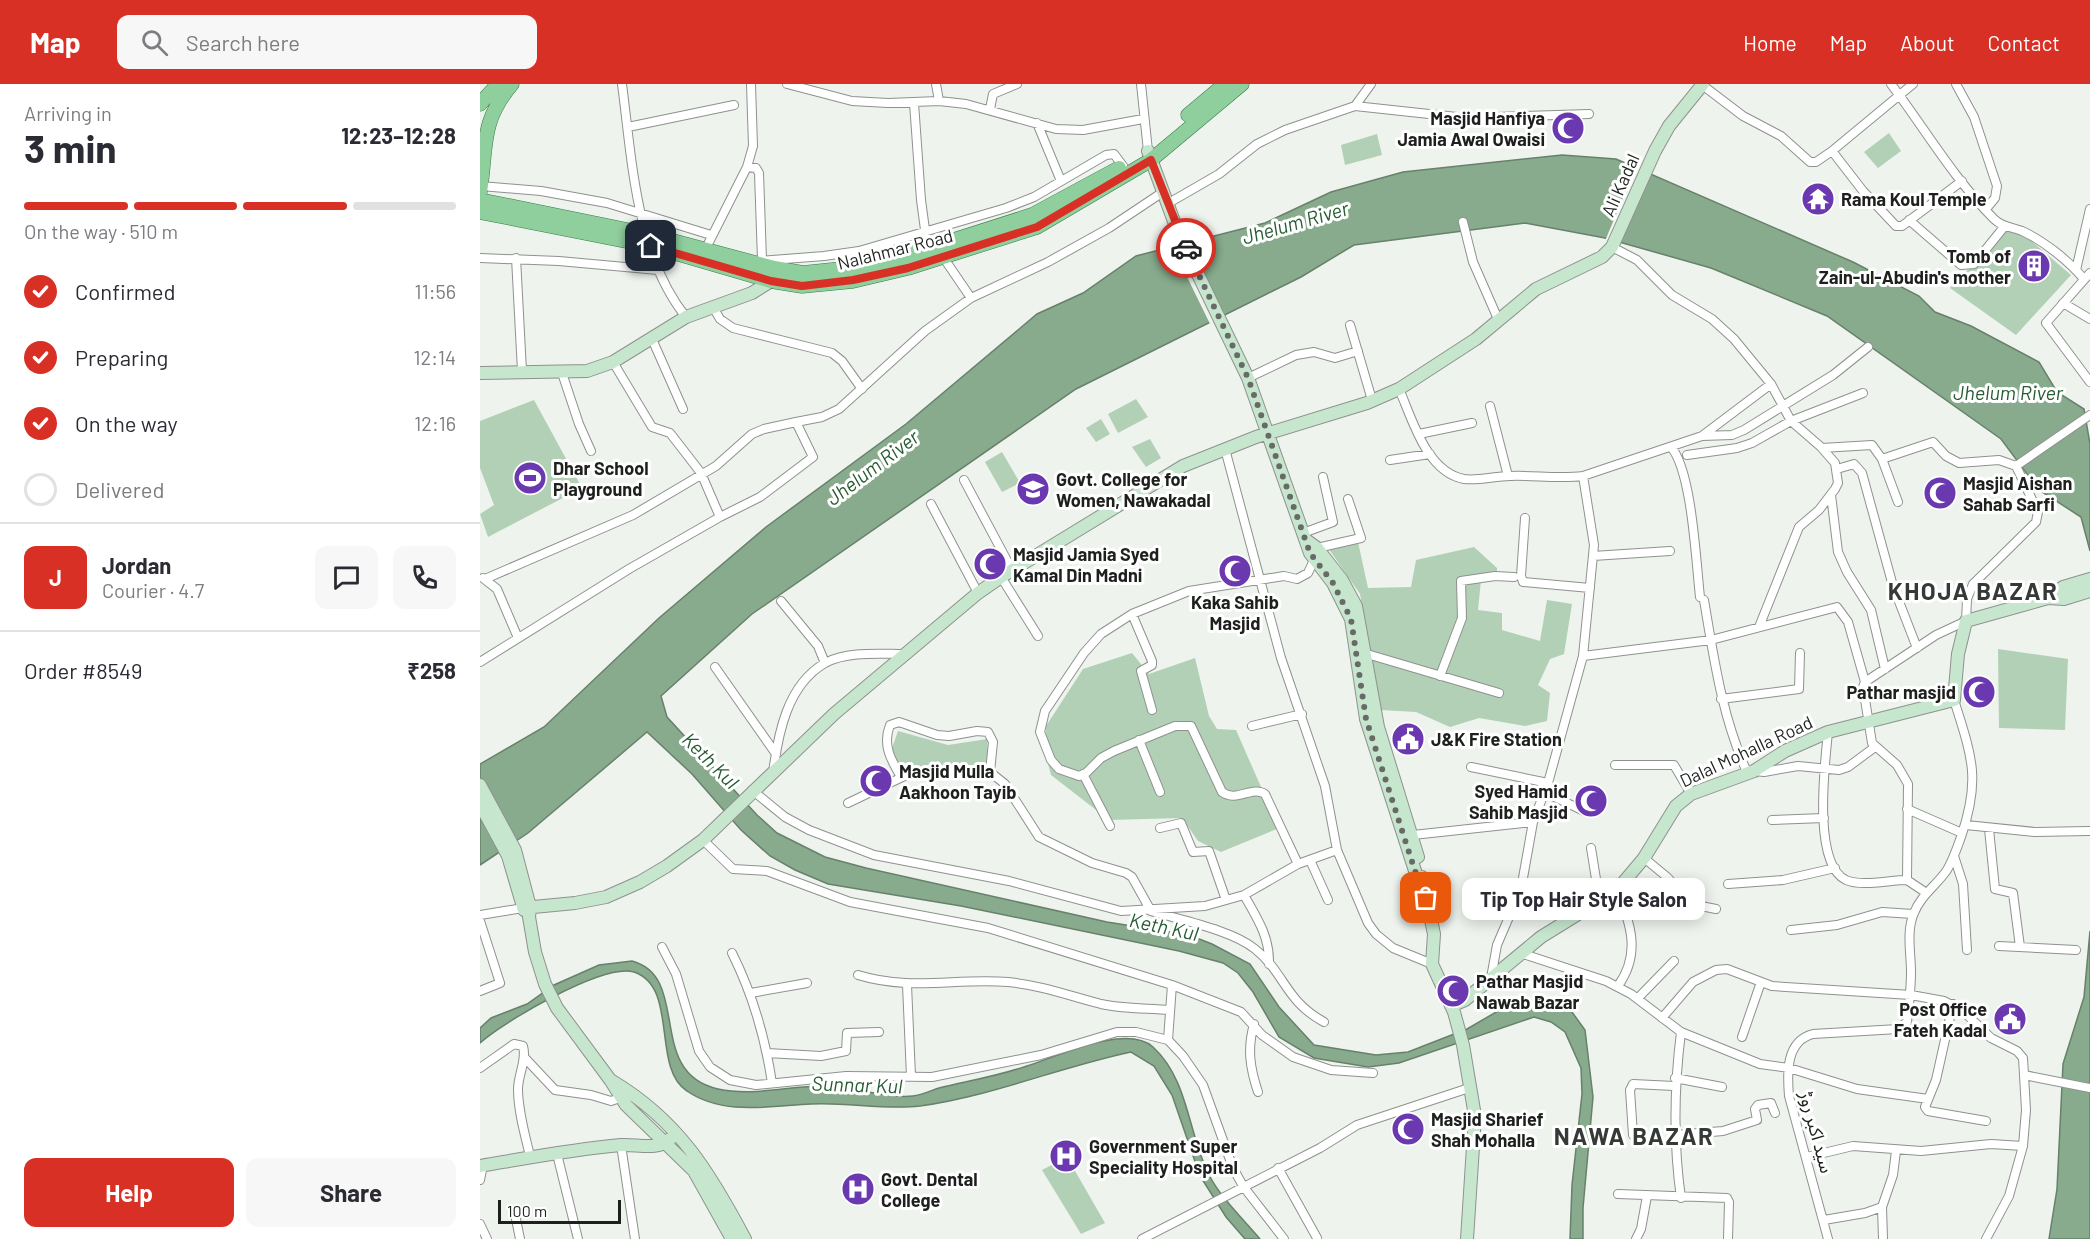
<!DOCTYPE html>
<meta charset="utf-8">
<style>
:root{--surface:#fff;--page:#f7f7f7;--text:#2b2b33;--muted:#7c7c81;--line:#e1e1e2;--accent:#d93025}
body{margin:0;font-family:Barlow,"Noto Sans Arabic",sans-serif;background:var(--page);color:var(--text);height:100vh;display:flex;flex-direction:column;font-size:22px;white-space:nowrap}
*{box-sizing:border-box;margin:0}
p{font-size:20px;color:var(--muted)}
.icon{flex:none;width:33px;height:33px;fill:none;stroke:currentColor;stroke-width:2;stroke-linecap:round;stroke-linejoin:round}
.map{position:relative;flex:1;overflow:hidden}
.sheet{display:flex;flex-direction:column;background:var(--surface);width:480px}
.sheet>*{flex:none}
.scale{position:absolute;left:18px;bottom:15px;width:123px;box-sizing:border-box;padding-left:6px;border:3px solid #1e201e;border-top:0;font-size:16px;line-height:21px;white-space:nowrap;color:#1e201e;-webkit-text-stroke:4px #fff;paint-order:stroke}
.pin{position:absolute;display:grid;place-items:center;width:51px;height:51px;color:#fff;margin:-26px;border-radius:12px;box-shadow:0 3px 9px #0006}
.courier{position:absolute;display:grid;place-items:center;width:60px;height:60px;margin:-30px;border:4px solid #d93025;border-radius:50%;background:#fff;color:#222;box-shadow:0 2px 8px #0007}
.bubble{position:absolute;height:42px;border-radius:12px;background:var(--surface);box-shadow:0 3px 15px #0003;font-size:20px;font-weight:700;line-height:42px;text-align:center}
.overview em{font-style:normal;font-weight:700}
.overview div{display:flex;flex-direction:column-reverse}
.overview{display:flex;align-items:center;justify-content:space-between;height:102px;padding:0 24px}
h1{font-size:39px;font-weight:700;line-height:45px}
.bar{display:grid;grid-template-columns:repeat(4,1fr);gap:9px 6px;align-content:center;height:72px;padding:0 24px}
.bar i{height:8px;border-radius:4px;background:var(--line)}
.bar .active{background:var(--accent)}
.bar p{grid-column:span 4}
.line{display:flex;align-items:center;gap:15px;padding:0 24px;border-top:2px solid var(--line)}
.line div{flex:1}
.round{display:grid;place-items:center;flex:none;width:63px;height:63px;border-radius:12px;background:var(--page)}
ol{padding:0 24px;list-style:none}
li{display:flex;align-items:center;gap:18px;height:66px}
li p{margin-inline-start:auto}
li .icon{padding:6px;border-radius:50%;background:var(--accent);color:#fff;stroke-width:4}
li:last-child{color:var(--muted)}
li i{width:33px;height:33px;border:3px solid var(--line);border-radius:50%}
.action{display:flex;gap:12px;margin-top:auto;padding:12px 24px}
.action a{flex:1;height:69px;border-radius:12px;background:var(--accent);color:#fff;font-size:24px;font-weight:700;line-height:69px;text-align:center}
.action a+a{background:var(--page);color:var(--text)}
header{display:flex;align-items:center;gap:36px;box-sizing:border-box;height:84px;padding:0 30px;background:var(--accent);color:#fff}
header strong{font-size:28px}
nav{display:flex;gap:33px;margin-inline-start:auto;font-size:21px}
.search{width:420px;height:54px;background:var(--page);display:flex;align-items:center;gap:15px;box-sizing:border-box;padding:0 21px;border-radius:12px;color:var(--muted);font-size:22px}
main{display:flex;flex:1;min-height:0}
.map>svg:first-child{display:block}
</style>
<header>
<strong>Map</strong>
<div class="search"><svg class="icon" aria-label="search" viewBox="0 0 24 24"><circle cx="10" cy="10" r="6"/><path d="M15 15l6 6"/></svg>Search here</div>
<nav><a>Home</a><a>Map</a><a>About</a><a>Contact</a></nav>
</header>
<main>
<section class="sheet">
<div class="overview"><div><h1>3 min</h1><p>Arriving in</p></div><em>12:23–12:28</em></div>
<div class="bar"><i class="active"></i><i class="active"></i><i class="active"></i><i></i><p>On the way · 510 m</p></div>
<ol>
<li><svg class="icon" aria-label="check" viewBox="0 0 24 24"><path d="M5 12l5 5 9-10"/></svg>Confirmed<p>11:56</p></li>
<li><svg class="icon" aria-label="check" viewBox="0 0 24 24"><path d="M5 12l5 5 9-10"/></svg>Preparing<p>12:14</p></li>
<li><svg class="icon" aria-label="check" viewBox="0 0 24 24"><path d="M5 12l5 5 9-10"/></svg>On the way<p>12:16</p></li>
<li><i></i>Delivered</li>
</ol>
<div class="line" style="height:108px"><b class="round" style="background:var(--accent);color:#fff">J</b><div><b>Jordan</b><p>Courier · 4.7</p></div><a class="round"><svg class="icon" aria-label="chat" viewBox="0 0 24 24"><path d="M4 5h16v11H9l-5 4z"/></svg></a><a class="round"><svg class="icon" aria-label="phone" viewBox="0 0 24 24"><path d="M5 4h4l2 5-3 2q2 4 5 5l2-3 5 2v4C11 20 4 13 5 4z"/></svg></a></div>
<div class="line" style="height:78px"><div>Order #8549</div><b>₹258</b></div>
<div class="action"><a>Help</a><a>Share</a></div>
</section>
<div class="map">
<svg width="1610" height="1155" viewBox="0 0 1610 1155">
<rect width="100%" height="100%" fill="#eef3ee"/>
<path fill="#b2d0b5" d="M1409,49L1421,67L1398,84L1384,68Z
M897,50L902,71L865,81L861,61Z
M1526,144L1542,149L1591,191L1536,251L1470,204L1486,187L1495,182Z
M656,315L668,333L638,349L628,330Z
M54,316L102,404L8,453L0,430L14,421L0,384V337Z
M621,335L630,350L616,358L606,344Z
M670,355L681,374L666,383L652,363Z
M522,368L540,399L522,408L505,378Z
M878,458L888,504L931,503L936,476L994,463L1017,484V493L1001,496L998,526L1022,529V546L1060,557L1067,516L1092,520L1084,570L1070,575L1058,601L1070,609L1067,637L1045,642L999,634L970,643L936,628L901,626L880,510L846,461Z
M1518,565L1588,575L1585,646L1519,644Z
M652,569L669,590L715,574L729,632L737,645L756,646L799,744L741,768L718,757L702,734L629,736L571,691L566,672V642L603,585Z
M418,647L468,661L507,655L509,687L421,690L411,667Z
M587,1073L625,1139L601,1150L562,1086Z"/>
<path fill="#87ab8c" stroke="#68816b" stroke-width="1.5" d="M1082,71L1136,75L1373,178L1439,212L1455,228L1491,242L1559,278L1577,308L1604,325L1610,360V467L1601,433L1559,406L1521,355L1347,232L1231,184L1125,154L1045,139L874,161L821,193L596,305L272,530L181,612L187,633L277,731L297,749L345,773L386,784L627,838L709,851L732,860L770,880L799,923L834,961L896,971L928,968L987,945L1030,920L1060,915L1092,928L1105,946L1113,1013L1103,1124V1155H1090L1092,1101L1102,1010L1101,984L1085,948L1071,938L1054,933L919,979L888,983L834,974L799,953L773,908L758,889L743,879L699,867L481,822L348,800L315,786L290,772L261,746L212,690L167,648L48,749L0,781V680L64,643L179,534L286,443L426,340L557,230L603,209L656,172L785,139L851,108L923,88Z
M1610,847V1155H1569L1577,1105L1583,980L1604,913Z
M152,877C212,893 165,989 238,1005C275,1013 311,1001 347,1002C372,1003 410,1015 433,1012C441,1011 450,1007 459,1004C488,997 518,992 547,982C576,973 646,939 673,963C709,996 708,1050 729,1091C741,1114 763,1135 780,1155H765L746,1133L720,1092L692,1011L674,982L651,968C580,983 512,1012 440,1022C404,1026 367,1018 331,1020C290,1022 243,1032 207,1007C171,984 199,903 154,888C123,879 23,938 0,959V944L11,934L47,920L74,901L119,881Z"/>
<path fill="#eef3ee" d="M1157,80L1170,86L1138,161L1125,157Z
M708,156L745,236L731,242L691,160Z"/>
<g fill="none" stroke-linecap="round" stroke-linejoin="round">
<g stroke="#8e928e" stroke-width="10">
<path id="street" d="M142,0C152,76 156,171 206,233
M307,0L372,17L408,19L459,17L486,20L576,45L603,46L663,35
M456,0L459,17
M661,0L668,67
M1221,0L1263,32L1301,52L1330,78H1336L1352,67
M1411,0C1445,45 1474,95 1514,135C1522,143 1532,143 1542,147C1564,157 1589,177 1604,195
M1433,0L1352,67L1383,107L1416,142H1422L1482,97
M1476,0L1494,33L1517,102L1515,114L1506,125
M434,19L441,116L448,168
M875,22L891,0
M510,25L513,10L537,0
M557,39L581,97
M148,43L254,21
M267,83L276,84L279,89L282,176
M1,102L61,107L127,119L231,151
M687,120L739,90L777,60L805,46L875,22L986,34L1109,30
M1429,136L1481,181L1494,180L1524,143
M983,138L993,178L1018,235
M1132,163L1157,176L1192,211L1232,235L1254,255L1291,300L1311,337L1341,363L1355,379L1358,399L1355,405L1339,426L1319,443L1279,543
M225,166L267,83L273,62L271,0
M463,173L491,214
M0,174L79,177L178,186
M36,174L42,287
M280,177L344,172L379,167L526,124L554,113L626,71L634,70L643,82
M1596,186L1610,125
M1610,189L1566,239L1610,298
M1583,219L1610,235
M233,223L240,235L253,244L352,269L362,277L382,305
M870,241L892,316
M172,255L203,325
M133,278L172,343L190,349L221,389L240,433
M82,289L99,340L111,367
M768,294L816,271L834,268L855,274L878,267
M919,305C932,334 946,388 984,395C998,397 1015,392 1030,392C1054,391 1078,395 1103,392L1222,352L1291,300
M1010,322L1028,392
M939,350L992,339
M1222,352L1252,351L1264,346L1353,291L1388,263
M1191,363C1212,387 1216,478 1220,513
M1342,364L1392,361L1402,375L1453,358L1466,372L1479,379L1519,376L1536,382L1558,428L1556,438L1493,500L1487,515L1486,537L1456,551L1385,598L1383,603L1392,659L1417,681L1428,700L1427,796L1445,808
M745,365L801,574L845,702L857,766L888,839L896,850L913,864L952,880
M1207,371L1257,364L1272,359L1311,337L1383,309
M1402,375L1418,418
M910,376L950,370
M1536,382L1610,331
M1357,385L1374,380L1382,389L1413,502L1437,564
M484,396L532,486
M1351,411L1358,468L1367,488L1391,526L1405,585
M451,420L498,509
M1045,434L1041,492L1043,498L1110,504
M823,449L853,438L843,393
M837,464L881,454L868,415
M1113,472L1190,467
M521,493L558,552
M3,494L17,505L38,554
M5,495L153,431L236,382L272,350L284,345L316,338
M1224,516C1234,575 1242,633 1267,688
M301,517L338,562L345,579
M652,530L672,577V581L661,587L672,626
M887,570L1019,609
M1103,572L1231,556L1357,523L1368,538L1385,598
M0,578L149,485L240,433L280,413L333,373L316,338L342,333L359,325L445,247L491,214L568,178L629,144L683,108
M235,583L296,670
M960,592L982,534L981,497L1015,492L1034,493
M1241,615L1319,605L1320,569
M772,642L822,630
M1348,648C1345,679 1332,780 1366,796C1382,803 1409,796 1427,796
M659,656L680,708
M1135,681H1194L1211,710
M991,683L1068,699
M1275,687L1284,688L1318,682L1359,686L1368,683L1395,663
M293,689C298,650 307,601 345,579C367,567 399,570 423,570
M603,690L630,742
M421,693C411,676 402,661 410,641L419,638L457,651L469,652L497,647L508,648L513,658L510,688
M272,706L305,733L329,746L394,771L529,797L641,827L725,822L764,811L818,780L857,766
M1064,708L1106,728
M368,719L435,687L510,688L525,700L559,753L612,779L646,789L652,793L671,827C700,836 752,846 775,865C805,889 805,917 844,938
M1427,725L1482,749
M1292,736L1344,734
M1486,741L1555,748L1609,747
M680,744L701,739L713,768L729,767L746,816
M1509,745L1515,805L1533,809L1540,863
M933,751L1053,738
M223,756L253,785L287,787L370,818L508,844L692,901L761,928L782,951L813,973L851,986L893,989
M1111,764L1116,795L1124,815
M1474,772L1483,800L1487,866
M1164,774L1187,793L1211,820L1236,825
M830,776L848,816
M818,780L785,710C772,701 757,719 742,708L711,642H695L634,667L621,674L606,689L599,692L579,685L571,676L560,648L565,627L604,569L621,550L652,530L709,507L804,492L817,495L828,489L834,476
M1248,800L1303,796L1355,784
M1137,806C1151,840 1161,870 1138,902
M764,811C777,834 790,853 789,880
M0,831L43,824
M0,837L20,899L0,907
M1311,846L1357,841L1402,828L1433,830
M1519,862L1596,866
M182,863L196,890L219,967L230,983L250,996L276,1001L366,992L452,993L561,971L637,948H656L688,956L703,972L723,1001L753,1084L763,1102L804,1155
M252,869C273,911 285,952 292,999
M1040,869L1126,897L1151,910L1201,948L1280,980L1309,984L1377,1005L1448,1015
M378,891C430,907 475,894 528,898C560,901 590,912 621,920C643,925 668,924 690,926
M1011,894L1017,861L1041,805L1053,738L1068,699L1103,572L1114,461L1103,392
M427,901L431,992
M271,909L327,899
M1158,914L1194,877
M1473,920L1456,996L1445,1023L1448,1027L1506,1037
M1182,934L1213,898L1236,886L1247,885L1292,902L1431,911L1464,917L1483,927L1511,954L1537,967L1543,974L1546,1026L1543,1062L1529,1112L1506,1155
M774,940C767,965 770,984 778,1008
M1201,948C1194,1004 1193,1058 1201,1114
M1262,953L1281,898
M688,956L692,901
M287,969L341,972L366,967L367,949L399,948
M44,973L75,1006L111,1011L131,1017L140,1014
M0,984L34,960L43,962C47,976 38,991 38,1005C38,1027 45,1051 50,1072
M1544,991L1610,1004
M1195,994L1242,1003
M1153,1051L1150,1006L1153,1000L1194,1002
M1195,1051L1243,1047L1277,1036L1275,1025L1278,1021L1291,1019L1295,1029
M141,1061L155,1155
M77,1070L98,1155
M1327,1073L1373,1062L1441,1067L1511,1060L1543,1062
M798,1084L837,1154
M0,1096L3,1081
M1138,1110L1247,1114L1249,1118L1248,1155
M1402,1123L1403,1155
M36,1135L40,1155
M1344,1136L1385,1129L1402,1123L1413,1091L1416,1067
M0,1140L7,1155
M662,1155L840,1064L877,1041L989,1004
M1156,1155L1161,1145L1167,1112
M1348,1155L1309,1012C1307,988 1306,957 1333,950L1418,945L1427,938C1429,921 1431,905 1431,888C1431,869 1426,847 1434,829C1441,811 1456,802 1467,786C1473,776 1477,764 1481,753C1501,695 1492,673 1474,616"/>
</g>
<g stroke="#8e928e" stroke-width="14">
<path id="secondary" d="M668,67L699,151L768,294L830,469L853,499L871,535L886,635L937,793L943,800
M0,289L107,287L133,278L206,233L272,209L291,197L292,190
M826,456L837,464L862,496L876,522L898,643L938,773
M1568,514L1584,515L1610,507
M0,701L35,766L50,823L49,833L55,868L65,900L77,924L131,997L146,1021L214,1087L252,1155
M0,720L28,772L44,826
M942,793L954,850L952,880L974,928L983,961L995,1032L987,1155
M43,824L95,819L126,813L160,798L187,782L223,756L354,630L498,509L521,493L703,382L776,353L887,319L919,305L996,255L1056,205L1122,173L1132,163L1175,67L1189,42L1223,0
M971,922L985,916L1061,853L1137,806L1164,774L1196,722L1211,710L1274,687L1305,667L1348,648L1474,616L1478,570L1486,537L1568,514L1583,503L1610,495
M132,997C199,1037 230,1089 265,1155
M0,1082C47,1074 94,1065 141,1061C158,1060 177,1067 190,1055"/>
</g>
<g stroke="#377c46" stroke-width="15">
<path id="primary" d="M0,20L18,0
M708,31L745,0
M0,108C7,61 0,38 32,0
M0,116L167,150L294,184L323,189L371,184L424,172L552,131L639,84
M0,128L171,162L291,197L322,202L373,197L428,184L557,143L671,76L762,0"/>
</g>
<use href="#street" stroke="#fff" stroke-width="8"/>
<use href="#secondary" stroke="#c7e6ce" stroke-width="12"/>
<use href="#primary" stroke="#8fce9d" stroke-width="14"/>
</g>
<g fill="none" stroke-linecap="round" stroke-linejoin="round">
<path stroke="#676a67" stroke-width="6" stroke-dasharray="0 10.8" d="M706,164L768,294L830,469L853,499L871,535L886,635L937,793L946,814"/>
<path stroke="#d93025" stroke-width="8" d="M171,162L291,197L322,202L373,196L428,184L557,143L671,76L706,164"/>
</g>
<defs>
<g id="mosque-disc" transform="scale(1.725)"><circle r="9.5" fill="#6a38af" stroke="#fff"/><path d="M3.5-4.9A6 6 0 1 0 3.5 4.9A5 5 0 1 1 3.5-4.9Z" fill="#fff"/></g>
<g id="temple-disc" transform="scale(1.725)"><circle r="9.5" fill="#6a38af" stroke="#fff"/><path d="M0-6L5-2H3V0L6.5 2.5H4V6H1.5V3h-3V6H-4V2.5H-6.5L-3 0V-2H-5Z" fill="#fff"/></g>
<g id="building-disc" transform="scale(1.725)"><circle r="9.5" fill="#6a38af" stroke="#fff"/><path d="M-4-6H4V6H1V3H-1V6H-4ZM-2.5-4.3h1.7v1.8h-1.7ZM.8-4.3h1.7v1.8H.8ZM-2.5-1h1.7V.8h-1.7ZM.8-1h1.7V.8H.8Z" fill="#fff"/></g>
<g id="stadium-disc" transform="scale(1.725)"><circle r="9.5" fill="#6a38af" stroke="#fff"/><path d="M0-5a6.5 5 0 1 0 0 10a6.5 5 0 1 0 0-10ZM-3.5-1.8h7v3.6h-7Z" fill="#fff"/></g>
<g id="university-disc" transform="scale(1.725)"><circle r="9.5" fill="#6a38af" stroke="#fff"/><path d="M0-5L7-2L0 1L-7-2ZM-4 1L0 2.5L4 1V4Q0 6-4 4Z" fill="#fff"/></g>
<g id="civic-disc" transform="scale(1.725)"><circle r="9.5" fill="#6a38af" stroke="#fff"/><path d="M-.6-6.5H3V-4.5H.6V-3L4-1V1h2V6H-6V1h2V-1L-.6-3ZM-1.2 2.5V6h2.4V2.5Z" fill="#fff"/></g>
<g id="hospital-disc" transform="scale(1.725)"><circle r="9.5" fill="#6a38af" stroke="#fff"/><path d="M-5-5h3v3.5h4V-5h3V5h-3V1.5h-4V5h-3Z" fill="#fff"/></g>
</defs>
<g fill-rule="evenodd">
<use href="#mosque-disc" x="1088" y="44"/>
<use href="#temple-disc" x="1338" y="115"/>
<use href="#building-disc" x="1554" y="182"/>
<use href="#stadium-disc" x="50" y="394"/>
<use href="#university-disc" x="553" y="405"/>
<use href="#mosque-disc" x="1460" y="409"/>
<use href="#mosque-disc" x="510" y="480"/>
<use href="#mosque-disc" x="755" y="487"/>
<use href="#mosque-disc" x="1499" y="608"/>
<use href="#civic-disc" x="928" y="655"/>
<use href="#mosque-disc" x="396" y="697"/>
<use href="#mosque-disc" x="1111" y="717"/>
<use href="#mosque-disc" x="973" y="907"/>
<use href="#civic-disc" x="1530" y="935"/>
<use href="#mosque-disc" x="928" y="1045"/>
<use href="#hospital-disc" x="586" y="1072"/>
<use href="#hospital-disc" x="378" y="1105"/>
</g>
<g text-anchor="middle" dominant-baseline="central" stroke-width="6" stroke-linejoin="round" paint-order="stroke">
<g font-size="18" font-weight="bold" fill="#1e201e" stroke="#fff" text-anchor="start">
<text x="1065" y="34" text-anchor="end">Masjid Hanfiya<tspan x="1065" dy="21">Jamia Awal Owaisi</tspan></text>
<text x="1361" y="115">Rama Koul Temple</text>
<text x="1531" y="172" text-anchor="end">Tomb of<tspan x="1531" dy="21">Zain-ul-Abudin's mother</tspan></text>
<text x="73" y="384">Dhar School<tspan x="73" dy="21">Playground</tspan></text>
<text x="576" y="395">Govt. College for<tspan x="576" dy="21">Women, Nawakadal</tspan></text>
<text x="1483" y="399">Masjid Aishan<tspan x="1483" dy="21">Sahab Sarfi</tspan></text>
<text x="533" y="470">Masjid Jamia Syed<tspan x="533" dy="21">Kamal Din Madni</tspan></text>
<text x="755" y="518" text-anchor="middle">Kaka Sahib<tspan x="755" dy="21">Masjid</tspan></text>
<text x="1476" y="608" text-anchor="end">Pathar masjid</text>
<text x="951" y="655">J&amp;K Fire Station</text>
<text x="419" y="687">Masjid Mulla<tspan x="419" dy="21">Aakhoon Tayib</tspan></text>
<text x="1088" y="707" text-anchor="end">Syed Hamid<tspan x="1088" dy="21">Sahib Masjid</tspan></text>
<text x="996" y="897">Pathar Masjid<tspan x="996" dy="21">Nawab Bazar</tspan></text>
<text x="1507" y="925" text-anchor="end">Post Office<tspan x="1507" dy="21">Fateh Kadal</tspan></text>
<text x="951" y="1035">Masjid Sharief<tspan x="951" dy="21">Shah Mohalla</tspan></text>
<text x="609" y="1062">Government Super<tspan x="609" dy="21">Speciality Hospital</tspan></text>
<text x="401" y="1095">Govt. Dental<tspan x="401" dy="21">College</tspan></text>
</g>
<g font-size="18" fill="#1e201e" stroke="#fff">
<text transform="translate(1140 101) rotate(-66)">Ali Kadal</text>
<text transform="translate(415 165) rotate(-14)">Nalahmar Road</text>
<text transform="translate(1266 667) rotate(-25)">Dalal Mohalla Road</text>
<text transform="translate(1337 1048) rotate(75)">سید اکبر روڑ</text>
</g>
<g font-size="20" font-style="italic" fill="#265c32" stroke="#fff">
<text transform="translate(815 138) rotate(-16)">Jhelum River</text>
<text x="1528" y="308">Jhelum River</text>
<text transform="translate(392 383) rotate(-37)">Jhelum River</text>
<text transform="translate(231 676) rotate(45)">Keth Kul</text>
<text transform="translate(684 842) rotate(12)">Keth Kul</text>
<text transform="translate(377 1000) rotate(2)">Sunnar Kul</text>
</g>
<g font-size="24" font-weight="bold" letter-spacing="1.5" fill="#363a36" stroke="#fff">
<text x="1493" y="506">KHOJA BAZAR</text>
<text x="1154" y="1051">NAWA BAZAR</text>
</g>
</g>
</svg>
<div class="scale">100 m</div>
<div class="pin" style="left:946px;top:814px;background:#ea580c"><svg class="icon" aria-label="bag" viewBox="0 0 24 24"><path d="M5 8h14l-1 12H6zM9 8a3 3 0 0 1 6 0"/></svg></div>
<div class="pin" style="left:171px;top:162px;background:#1f2937"><svg class="icon" aria-label="home" viewBox="0 0 24 24"><path d="M3 11l9-7 9 7M6 9v11h12V9"/></svg></div>
<div class="courier" style="left:706px;top:164px"><svg class="icon" aria-label="car" viewBox="0 0 24 24"><path d="M5 17H2v-5l4-1 3-4h7l3 4 3 1v5h-3M9 17h6M6 11h13"/><circle cx="7" cy="17" r="2"/><circle cx="17" cy="17" r="2"/></svg></div>
<div class="bubble" style="left:982px;top:794px;width:243px">Tip Top Hair Style Salon</div>
</div>
</main>
